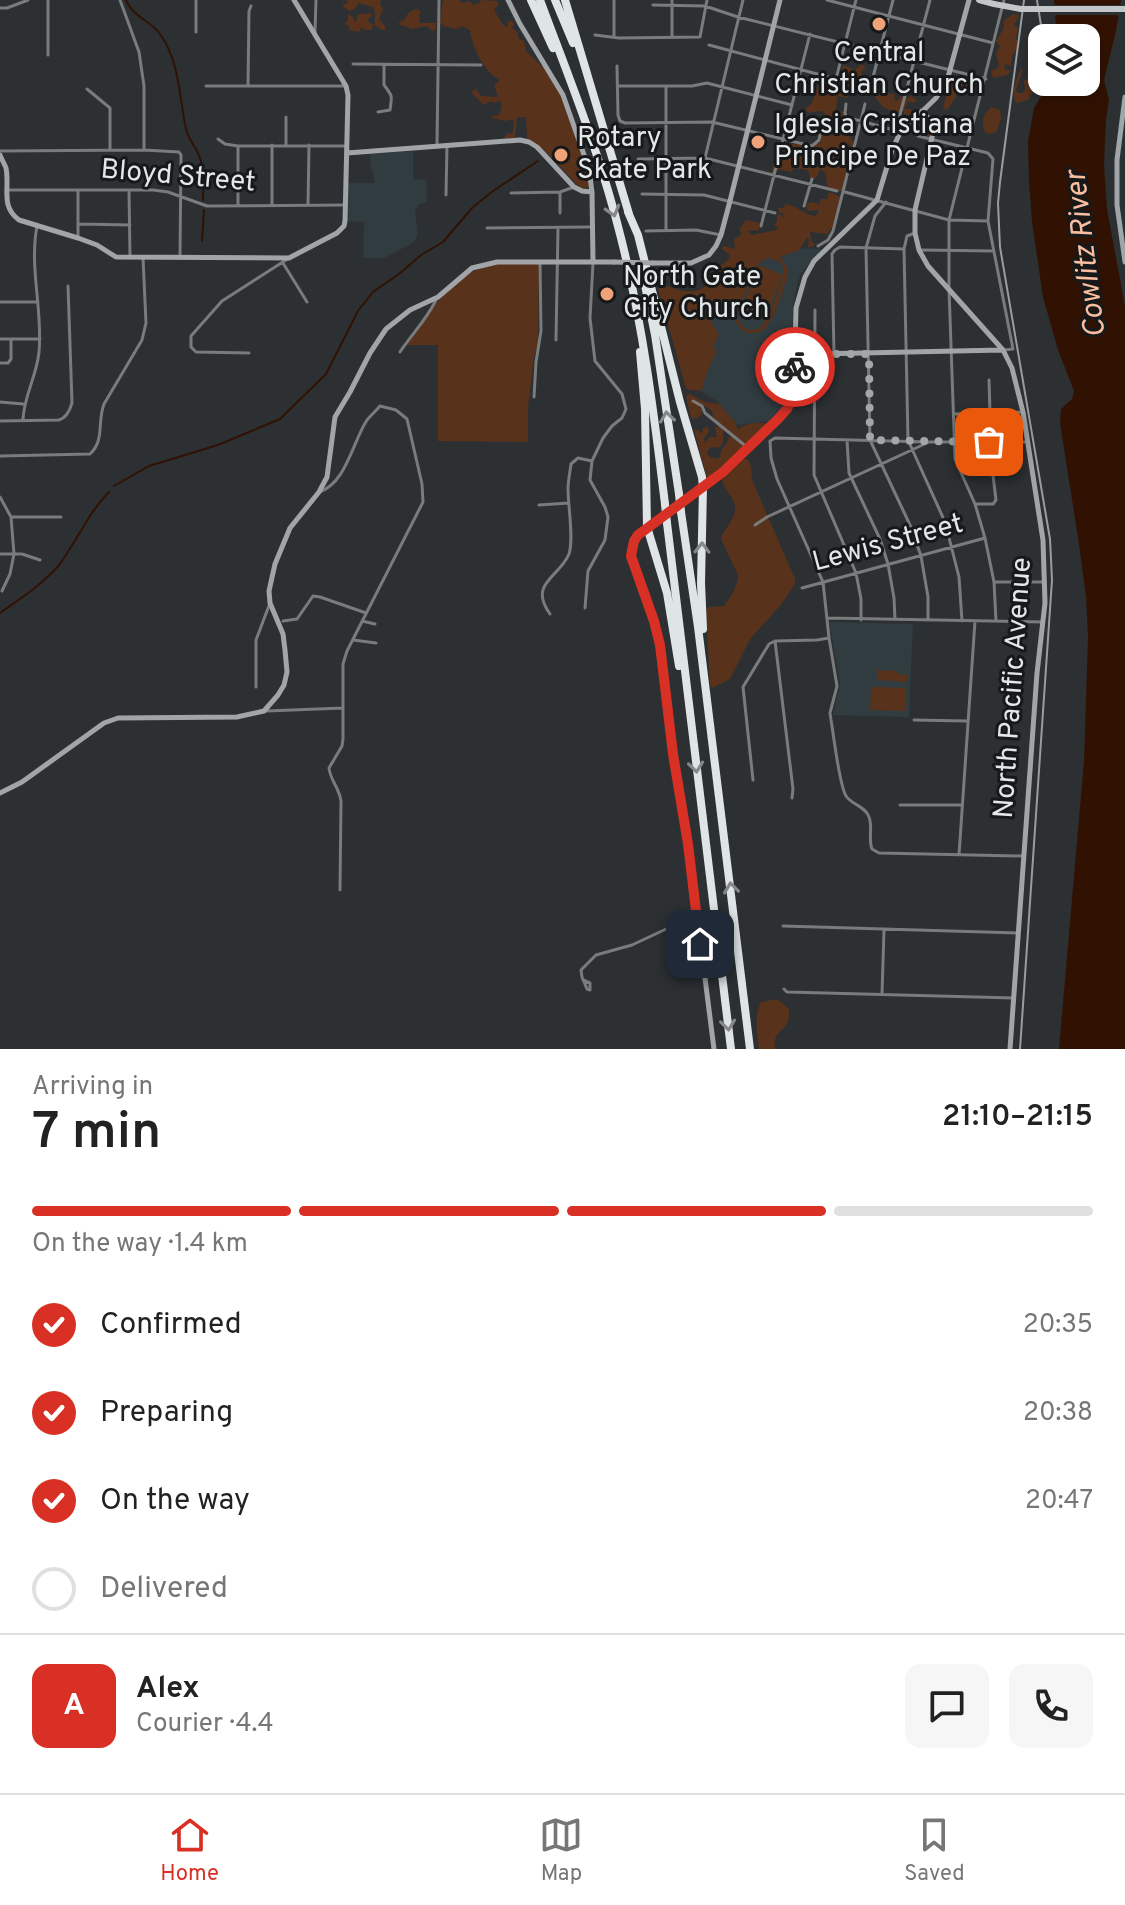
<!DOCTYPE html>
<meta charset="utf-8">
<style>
:root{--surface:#fff;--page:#f6f6f6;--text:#222;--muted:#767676;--line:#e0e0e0;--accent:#d93025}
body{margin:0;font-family:Overpass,sans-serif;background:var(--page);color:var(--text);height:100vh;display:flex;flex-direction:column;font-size:30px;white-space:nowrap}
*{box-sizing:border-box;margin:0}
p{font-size:26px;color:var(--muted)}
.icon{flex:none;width:44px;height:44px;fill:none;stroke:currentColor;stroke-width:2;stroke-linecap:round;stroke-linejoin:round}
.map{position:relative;height:1049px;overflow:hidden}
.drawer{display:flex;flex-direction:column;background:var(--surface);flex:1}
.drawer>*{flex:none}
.fabs{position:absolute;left:1028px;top:24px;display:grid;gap:16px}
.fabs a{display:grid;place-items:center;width:72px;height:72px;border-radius:16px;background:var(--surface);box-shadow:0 4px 12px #0003;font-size:40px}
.pin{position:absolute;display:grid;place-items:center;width:68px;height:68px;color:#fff;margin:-34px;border-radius:16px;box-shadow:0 4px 12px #0006}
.courier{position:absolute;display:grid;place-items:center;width:80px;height:80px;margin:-40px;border:6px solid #d93025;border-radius:50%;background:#fff;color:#222;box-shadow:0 2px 10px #0007}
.headline em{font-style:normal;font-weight:600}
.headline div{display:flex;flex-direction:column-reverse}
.headline{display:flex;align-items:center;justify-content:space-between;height:136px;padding:0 32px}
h1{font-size:52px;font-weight:600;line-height:60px}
.bar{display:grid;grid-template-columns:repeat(4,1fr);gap:12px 8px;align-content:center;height:96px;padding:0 32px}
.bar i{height:10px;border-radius:6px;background:var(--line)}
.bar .selected{background:var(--accent)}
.bar p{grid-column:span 4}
.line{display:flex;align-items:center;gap:20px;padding:0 32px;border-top:2px solid var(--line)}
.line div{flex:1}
.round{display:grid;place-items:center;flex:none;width:84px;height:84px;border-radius:16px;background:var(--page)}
ol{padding:0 32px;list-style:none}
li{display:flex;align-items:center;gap:24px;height:88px}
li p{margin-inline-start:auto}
li .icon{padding:8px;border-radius:50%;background:var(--accent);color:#fff;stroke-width:4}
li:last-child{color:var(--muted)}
li i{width:44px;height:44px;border:4px solid var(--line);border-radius:50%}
.dock{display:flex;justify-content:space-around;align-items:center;height:112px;border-top:2px solid var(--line);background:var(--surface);font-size:22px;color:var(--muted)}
.dock a{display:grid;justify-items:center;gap:4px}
.dock .selected{color:var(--accent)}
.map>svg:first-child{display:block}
</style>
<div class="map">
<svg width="1125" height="1049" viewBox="0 0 1125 1049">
<rect width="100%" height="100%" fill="#2c3033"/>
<path fill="#313c41" d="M413,151V179L426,180L427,202L418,205L415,212L418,232L416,239L411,244L384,258H363L364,222L348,221V183H374V172L371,171L370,154Z
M789,248L822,249L801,273L797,285L793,306L791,388L784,406L768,421L737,425L734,423L718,402L701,391L712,315L725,306L751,261Z
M829,622L913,624L909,717L833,715L840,683Z"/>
<path fill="#59321c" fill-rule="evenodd" d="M347,0H381L380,4L383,9L379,19L385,26V31L375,26V12L373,7L358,3L354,10L349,11L342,5L347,3Z
M443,0H458L463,3L470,1L472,5L478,3L481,0L497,1L499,4L494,10L503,25L508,27V21H512L514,24L512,28L518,33V38L524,41L526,51L553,77L563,97V102L588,174L589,187L582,189L578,186C562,169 547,150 527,138L526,117H517L515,138H504L507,134L513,133L514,121L512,119L506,121L492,118V116L499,115L502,107L500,100L495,103L491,101L484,105L472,93L473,90L476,89L481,96L498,97L494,85L500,80C484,72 472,47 470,30L462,26L457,29L443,26L440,22Z
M418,9L421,12L419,15L420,23H437L435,30L432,31L427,26L412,29L398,24L401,21L405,20C407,13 410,10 418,9Z
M363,13L367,15L368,13L373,14L367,21L373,24L372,30H367L361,28L359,32L349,30V26L344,24L348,21V14L353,17L355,22L357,20V15Z
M1014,14L1019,16L1014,25L1018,28L1016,39L1019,46L1012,56L1011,66L1005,64L1004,66L1005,69L1011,71L1007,75L993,78L991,71L996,69L999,66L996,54L1000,46L996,41L1004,28V20Z
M1034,58H1036L1038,61L1035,88L1028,100L1016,103C1010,91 1016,81 1021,69H1023L1016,90L1018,93H1023L1025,90L1024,81L1033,74Z
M843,65L855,70L860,65H864L866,67L861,72L864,78L863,83L872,84L873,87L870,94L864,92L863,88H855L848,98L838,96L836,110L844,112L846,114L843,121L838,119L836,123C841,132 853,134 854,147L852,148L849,143C842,145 845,150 840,154C838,156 836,156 835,158L838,162L851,168L843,191H835L827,186L826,174L820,168L817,177L813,179L810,178L808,170L794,168L791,172L779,169L776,172L772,173L773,163H781V157L785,152L784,148L787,144L821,143L818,136C822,127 828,124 824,112L820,111L809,113L805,109L812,103L818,85L837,81L836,77L841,73Z
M959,79L986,84L976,91L956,85V97L948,109L946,110L943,107C946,97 948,89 953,80Z
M877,93H890L895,95L894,99L897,101L901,96L907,98L912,96L917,101L913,103L908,101L904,109H911L914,113L918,112L919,119H924L928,123L930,138L906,132L913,125L903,124L906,118L910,117V115L904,114L903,110L896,113L883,107L875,97Z
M992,107L1000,110L1001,119L996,132L989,134L984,131C981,122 984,112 992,107Z
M830,192L841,197C838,210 837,225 827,234L810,232L811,241L815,244L813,247H808L809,239L807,238L799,250L780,257L787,267L788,273C786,284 774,318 767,326C758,337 740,335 736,321C734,315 736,309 738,303L725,312L712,315L710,320L719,335L713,346L716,353C709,364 706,376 702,389L700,391L686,389L658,288L664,285C679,290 692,296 706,286L705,280L714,270L710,267V263H716L718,268L729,259L730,255L721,248L725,246L735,249L734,239L741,235L740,228L746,220L760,223L759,230L747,231L752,235L777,230L778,228L774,225L777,221V215L780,214L785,219L783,213L779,212L778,208H784L785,204C796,205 806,216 816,216L819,211L818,210L808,211L806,205L810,202L819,204L821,199H828V194ZM769,258C776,260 782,261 784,268C786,276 768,321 762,326C759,329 755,330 750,330C744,329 739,324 738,317C737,308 754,275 758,264L765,259Z
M499,264H539L538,343L534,357L528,407V442L438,441V345H406C436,309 447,272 499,264Z
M759,265L783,275L764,321L741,311Z
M689,394L705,402L719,404L735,422L738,430C744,423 758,421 766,424L757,436L752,437L749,445L725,467L719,470L715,477L711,479L707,478L694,430H698L702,434L703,428L708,427L709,432L704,438L705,443L710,437H717L715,427L721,426L713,416L712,411L703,405L700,406L703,412L700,416L695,419L691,418L686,396ZM723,428L736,436L729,437L727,443L721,450L720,457C716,460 710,458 707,454L708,450L712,447L719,448L723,442Z
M744,459H748L751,467L752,480L795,579V584L779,607L750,639L730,679L712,688L710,684L706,610L709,607L724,606C731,596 738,587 738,575L721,539C724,527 739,518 734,503C732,495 724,489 722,480Z
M877,670L898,671V674L908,675V682L877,680Z
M871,687L906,688L905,711L870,710Z
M777,999L789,1009C791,1035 772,1026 775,1049H759C757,1034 754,1016 761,1002Z"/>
<path fill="#311202" d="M1054,0H1121L1116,31L1104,80L1109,100L1106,120L1104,164L1107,209L1125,306V1049H1059L1084,761L1088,636L1086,597L1079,544L1060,423L1061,409L1072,399L1074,391L1058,350L1043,297L1032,222L1029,181L1028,141L1034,108L1050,82H1086V38H1057Z"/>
<path fill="#2c3033" d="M1050,5H1124L1123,15H1051Z"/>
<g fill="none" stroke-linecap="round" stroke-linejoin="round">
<path stroke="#311202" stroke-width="2" d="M126,0C133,17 150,20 160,34C180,62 179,97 186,129C188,137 193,144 197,151C205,167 203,182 203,200
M202,241L204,210
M114,486L149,466L218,445L280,419L326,374L358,311L373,292L399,274L421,255L443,242L472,208L493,191L538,161
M0,613C20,599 43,584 59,565C77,541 88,513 109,492"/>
<path stroke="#797b7c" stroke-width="3" d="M48,0V55
M120,0L139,52L144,86V148
M614,0V36
M827,0L993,43
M653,5L705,6L738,17L986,79
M0,8H7L28,0
M196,32V0
M315,32L316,0
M595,35L619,38L700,37L707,0
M672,36V0
M709,45L836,79L856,0
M353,64L481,65
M617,66L618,115L620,121L625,123L712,122L812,146L819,140L823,121
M871,85L893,0
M206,86H346
M248,86L249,11L251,6
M619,86H692L707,83L792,105
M87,89L110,108V150
M846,104L845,113L846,117L890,129L897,126L930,0
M378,112L390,110C392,95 393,97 384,85V65
M918,136L988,153L993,159L988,221L1013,349L1004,350
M218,139L225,144L238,146H347
M437,144L439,0
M272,145V205
M286,145V117
M0,151L144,150L179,152L181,155L180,257
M705,158L743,0
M638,159L705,158L837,191
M9,190H153L168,192L207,206L346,205
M129,190L130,257
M845,192L949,220L988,221
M511,193L560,192L574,187
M642,194L704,195L775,213
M446,195L447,145
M886,202L875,216L866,248L870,440L910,525L921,556L928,597V620
M238,205V146
M308,205L309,145
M804,206L812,179
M560,213V192
M79,224L130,225
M761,226L810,34
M487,228L591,227
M666,230V87
M646,231L696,230L721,235
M915,233L907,236L904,249L908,440L945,522L959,577L962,621
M78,238V190
M818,246L828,240L833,231L865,104
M921,250L993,251
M283,263L307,302
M0,302H37
M815,310L814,475L856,573L861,599V620
M0,339H40
M556,340L558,228
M400,352C412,334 427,319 436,300
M249,353L196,352L191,347V336L222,301L289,258
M834,354L832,254L835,250L840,247L904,249
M0,363H8L11,359V340
M989,380L990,413
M534,397L536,362L541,331L540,262
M693,401L702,406L705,413L748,448
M0,402L23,404
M955,414L1023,412
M23,419C24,396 37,375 39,352C43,310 29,268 37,226
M0,421L59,420C66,418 70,410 72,403L68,286
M847,440L849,473L880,539L888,564L894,598L895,619
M0,456L90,454C105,440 97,422 104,404L142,340L146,323L143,258
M319,492C346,484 353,441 367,420C371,415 376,411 380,406L396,410L407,419L422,484L423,502L347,651L343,664V739L342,746L329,768C330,780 339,787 341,801L340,890
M0,497L11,517L14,554L10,574L2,591
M975,504H993L996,500L989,442
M539,505L569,503
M11,517H61
M755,525L767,517L929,442
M0,554H22L40,560
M994,582H1045
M802,588L985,538
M585,608L588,571L605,540L608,517L605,507L590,480L592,461L603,438L612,426L622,418L626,409L622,394L595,361L590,318L593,263
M550,614C528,583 559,578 569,554C574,539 568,506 568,489C568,481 570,472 571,464L578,458L592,461
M828,618L1043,622
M283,621L297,619L313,596L320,597L366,613
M362,621L375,624
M996,621L994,582L985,538L975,504L955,459L949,289V220L1004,0
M829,638L837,686L830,713L831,720C834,737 839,784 846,796C852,805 865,806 869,817C873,827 868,839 872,849L879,853L1022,856
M353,640L376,643
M775,641L793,789L792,798
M256,687V640L270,603
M267,711L343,708
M914,720L967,721
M753,780L743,687L769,644L775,641L817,640L829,638L823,582L777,479L771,458L770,441L775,438L929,442H1027
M900,805H962
M959,855L975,621
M783,926L1018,933
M583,980L590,983V990L587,989L582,977L581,970L596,955L632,945L681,922L696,918
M784,989L787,992L1014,998
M882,994L884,930"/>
<path stroke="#a2a5a8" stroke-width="5" d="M508,0L520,24L563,95L589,169L592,192L593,261
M1125,97L1117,160V205L1125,262
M922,111L929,119L933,133L915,210V233L919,250L928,266L1003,350L1012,368L1023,412L1043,540L1045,603L1037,673L1010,1049
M347,153L520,140L529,142L537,147L574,187L582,191L592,192
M0,155C1,158 5,165 6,168C10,188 0,206 19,220L78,238L97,245L116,257L289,258L337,233L344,226L345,221L348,95L346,86L294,0
M653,263H691L709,255L716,246L721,235L730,201L780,0
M795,351L816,354L1002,350
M0,793L22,782L104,723L118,718L237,717L264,711L278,695L284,685L287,672L285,650L283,634L270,603L269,591L275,564L290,528L319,492L327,477L335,417L350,392L370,353L386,329L410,310L438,297L472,268L497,262H614
M714,1049L688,844L673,754L660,645L654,621L631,556L634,541L638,535L723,472L787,409L794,390L796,308L805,277L814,261L877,200L892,150L900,133L936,98L947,81L969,0"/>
<path stroke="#c2c6c9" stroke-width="6" d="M979,0L994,4"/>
<path stroke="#dfe4e7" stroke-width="8" d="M531,0L553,48
M540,0C569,78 601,156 621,238C643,325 654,414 665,504
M555,0L573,43
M565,0L629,214
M628,212L638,235L680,402L702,477L703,487L701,583L703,629
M642,270L655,335L679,494
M640,352L645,409L647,527L667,593L679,666
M681,512L698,627L750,1049
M667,523L731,1049"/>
<path stroke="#9a9d9f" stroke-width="2" d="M1037,0L1043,38
M1040,75L1042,61
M1020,1049L1052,580L1050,539L1000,247L998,203L1000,182L1024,0"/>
<path stroke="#a2a5a8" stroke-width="5" d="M614,262L653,263"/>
<path stroke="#c2c6c9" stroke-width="6" d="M994,4L1021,9H1125"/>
<path stroke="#dfe4e7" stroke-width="8" d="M679,494L681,512
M665,504L667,523"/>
</g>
<defs><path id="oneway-chevron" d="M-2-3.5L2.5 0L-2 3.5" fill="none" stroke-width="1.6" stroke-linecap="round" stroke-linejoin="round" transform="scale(2)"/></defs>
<g stroke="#85888a">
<use href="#oneway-chevron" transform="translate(613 211) rotate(74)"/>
<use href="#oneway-chevron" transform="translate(667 417) rotate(-98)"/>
<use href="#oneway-chevron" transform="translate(702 548) rotate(-89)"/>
<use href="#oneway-chevron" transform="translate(696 767) rotate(83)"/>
<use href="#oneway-chevron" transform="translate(731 888) rotate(-97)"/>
<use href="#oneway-chevron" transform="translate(728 1025) rotate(83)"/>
</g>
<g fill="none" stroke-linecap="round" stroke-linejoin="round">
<path stroke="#a4a7a9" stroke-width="8" stroke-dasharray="0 14.4" d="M795,367V351L816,354H869L870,440L989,442"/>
<path stroke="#d93025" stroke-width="10" d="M700,944L688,844L673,754L660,645L654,621L631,556L634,541L638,535L723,472L778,419L787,409L793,395L795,367"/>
</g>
<g fill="#f0a279" stroke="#161819" stroke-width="3">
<circle cx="879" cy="24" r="8"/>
<circle cx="758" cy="142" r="8"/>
<circle cx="561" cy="155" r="8"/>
<circle cx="607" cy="294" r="8"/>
</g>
<g text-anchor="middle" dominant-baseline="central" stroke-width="6" stroke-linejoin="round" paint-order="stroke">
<g font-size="28" fill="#e4e7e8" stroke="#161819" text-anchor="start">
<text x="879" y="54" text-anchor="middle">Central<tspan x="879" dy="32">Christian Church</tspan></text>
<text x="774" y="126">Iglesia Cristiana<tspan x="774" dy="32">Principe De Paz</tspan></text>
<text x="577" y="139">Rotary<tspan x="577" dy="32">Skate Park</tspan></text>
<text x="623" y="278">North Gate<tspan x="623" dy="32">City Church</tspan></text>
</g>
<g font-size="28" fill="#e4e7e8" stroke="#161819">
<text transform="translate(178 177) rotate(5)">Bloyd Street</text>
<text transform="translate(888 544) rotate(-15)">Lewis Street</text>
<text transform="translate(1014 688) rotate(-86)">North Pacific Avenue</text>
</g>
<g font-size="30" font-style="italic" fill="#fabe9f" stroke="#161819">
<text transform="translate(1087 254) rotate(-97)">Cowlitz River</text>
</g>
</g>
</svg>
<div class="fabs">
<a><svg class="icon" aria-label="layers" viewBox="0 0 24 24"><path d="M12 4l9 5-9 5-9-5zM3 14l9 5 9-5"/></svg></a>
</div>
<div class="pin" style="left:989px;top:442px;background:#ea580c"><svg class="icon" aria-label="bag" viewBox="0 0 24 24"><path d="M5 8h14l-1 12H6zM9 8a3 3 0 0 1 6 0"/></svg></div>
<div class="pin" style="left:700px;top:944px;background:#1f2937"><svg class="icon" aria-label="home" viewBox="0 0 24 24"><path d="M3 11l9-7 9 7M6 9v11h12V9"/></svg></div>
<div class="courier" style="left:795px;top:367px"><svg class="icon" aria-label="bike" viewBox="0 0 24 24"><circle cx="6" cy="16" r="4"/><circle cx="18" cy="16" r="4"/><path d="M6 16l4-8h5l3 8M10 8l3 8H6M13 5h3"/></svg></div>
</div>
<section class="drawer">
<div class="headline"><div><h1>7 min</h1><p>Arriving in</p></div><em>21:10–21:15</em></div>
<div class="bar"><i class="selected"></i><i class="selected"></i><i class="selected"></i><i></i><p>On the way · 1.4 km</p></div>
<ol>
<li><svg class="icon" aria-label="check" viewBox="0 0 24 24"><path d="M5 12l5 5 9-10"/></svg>Confirmed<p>20:35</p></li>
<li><svg class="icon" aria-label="check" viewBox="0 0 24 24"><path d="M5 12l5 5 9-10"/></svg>Preparing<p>20:38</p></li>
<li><svg class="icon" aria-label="check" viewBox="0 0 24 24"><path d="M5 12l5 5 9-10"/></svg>On the way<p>20:47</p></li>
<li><i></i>Delivered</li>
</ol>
<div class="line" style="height:144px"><b class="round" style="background:var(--accent);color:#fff">A</b><div><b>Alex</b><p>Courier · 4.4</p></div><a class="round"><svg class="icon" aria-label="chat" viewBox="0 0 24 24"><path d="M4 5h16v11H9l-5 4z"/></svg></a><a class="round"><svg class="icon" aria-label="phone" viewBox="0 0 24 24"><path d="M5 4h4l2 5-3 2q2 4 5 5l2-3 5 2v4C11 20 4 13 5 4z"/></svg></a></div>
</section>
<nav class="dock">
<a class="selected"><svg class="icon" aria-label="home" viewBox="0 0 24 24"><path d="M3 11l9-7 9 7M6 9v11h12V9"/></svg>Home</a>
<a><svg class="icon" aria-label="map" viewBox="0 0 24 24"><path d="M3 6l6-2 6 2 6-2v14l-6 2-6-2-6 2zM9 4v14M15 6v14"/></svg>Map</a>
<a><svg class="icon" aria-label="saved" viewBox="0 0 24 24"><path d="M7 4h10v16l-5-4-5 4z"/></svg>Saved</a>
</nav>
